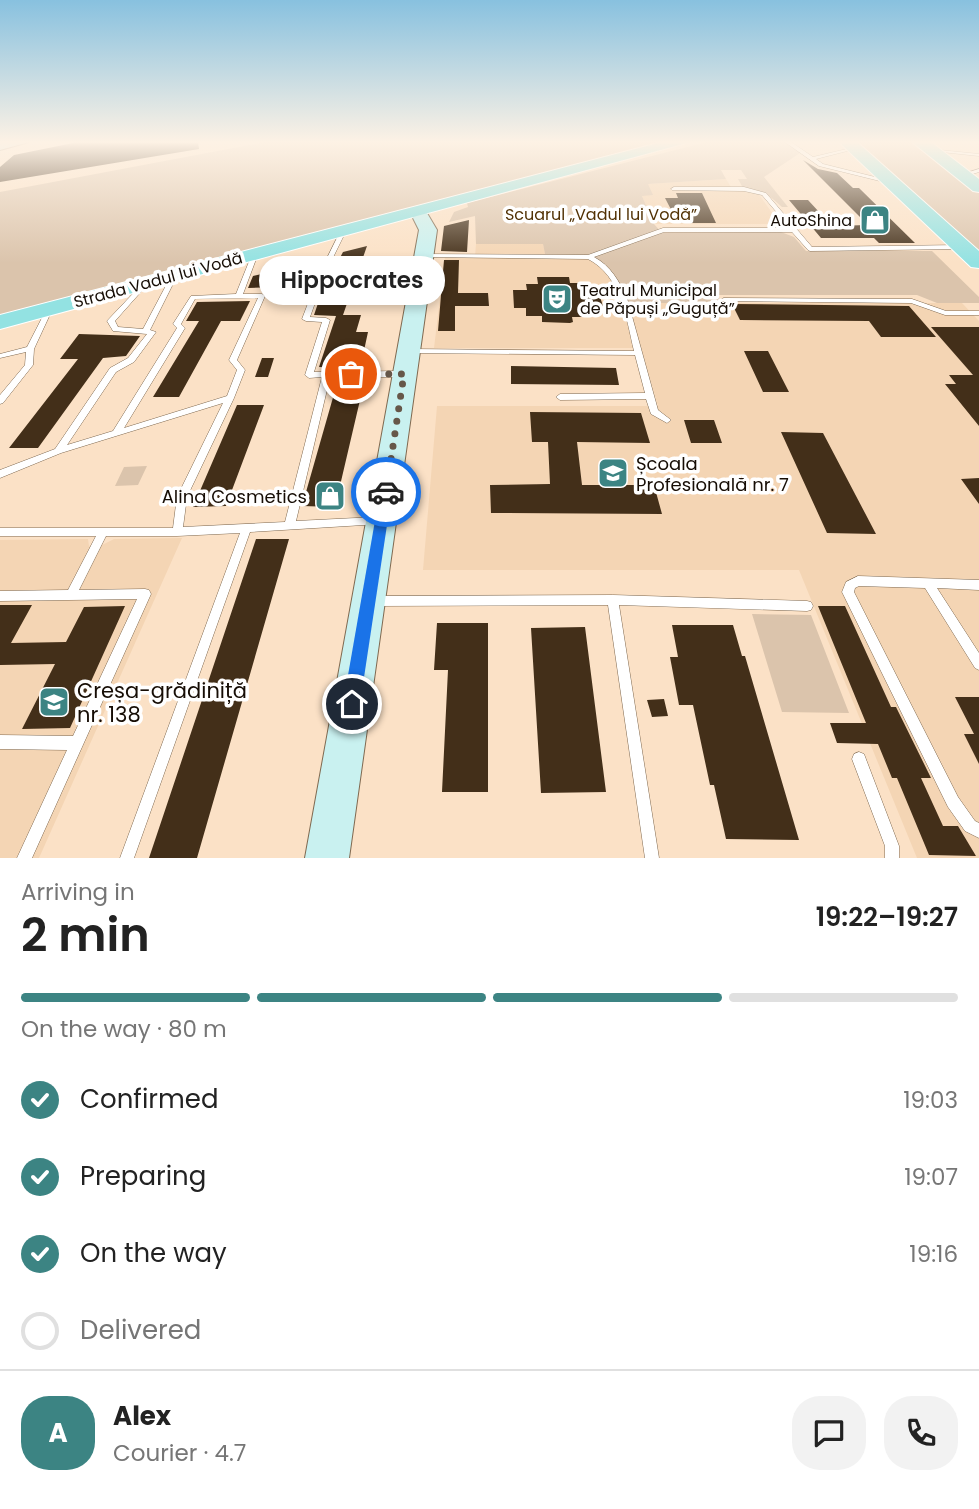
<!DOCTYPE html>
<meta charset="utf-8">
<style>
:root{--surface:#fff;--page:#f2f2f2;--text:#222;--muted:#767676;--line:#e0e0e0;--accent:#3c8483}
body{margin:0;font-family:Poppins,sans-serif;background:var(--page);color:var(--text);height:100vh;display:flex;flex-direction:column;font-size:26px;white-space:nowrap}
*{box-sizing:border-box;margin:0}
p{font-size:23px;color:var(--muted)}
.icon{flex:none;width:38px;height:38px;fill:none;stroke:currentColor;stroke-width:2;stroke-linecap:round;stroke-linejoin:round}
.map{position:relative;height:858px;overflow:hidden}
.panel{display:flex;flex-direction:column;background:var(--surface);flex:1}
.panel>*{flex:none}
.pin{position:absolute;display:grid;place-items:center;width:60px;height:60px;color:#fff;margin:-30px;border:4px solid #fff;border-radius:50%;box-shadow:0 2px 7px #0007}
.courier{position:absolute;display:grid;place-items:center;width:70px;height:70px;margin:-35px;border:5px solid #1a73e8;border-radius:50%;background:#fff;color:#222;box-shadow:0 2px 9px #0007}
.bubble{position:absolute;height:49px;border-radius:24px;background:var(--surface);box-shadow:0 4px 10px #0003;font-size:23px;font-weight:600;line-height:49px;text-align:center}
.overview em{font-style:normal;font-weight:600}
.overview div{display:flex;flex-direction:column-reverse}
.overview{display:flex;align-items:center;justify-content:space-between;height:119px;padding:0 21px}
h1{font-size:46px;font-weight:600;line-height:52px}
.bar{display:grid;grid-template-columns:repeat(4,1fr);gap:10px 7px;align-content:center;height:84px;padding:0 21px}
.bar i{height:9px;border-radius:5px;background:var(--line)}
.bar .selected{background:var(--accent)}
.bar p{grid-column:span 4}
.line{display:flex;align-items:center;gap:18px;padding:0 21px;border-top:2px solid var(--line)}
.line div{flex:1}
.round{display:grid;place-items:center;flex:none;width:74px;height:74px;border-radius:28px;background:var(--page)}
ol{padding:0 21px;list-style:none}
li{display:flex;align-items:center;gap:21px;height:77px}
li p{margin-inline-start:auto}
li .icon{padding:7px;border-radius:50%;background:var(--accent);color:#fff;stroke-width:4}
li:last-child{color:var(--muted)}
li i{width:38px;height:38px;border:4px solid var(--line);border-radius:50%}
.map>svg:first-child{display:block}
</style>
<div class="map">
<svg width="979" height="858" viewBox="0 0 979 858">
<rect width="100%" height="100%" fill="#fbe1c6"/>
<path fill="#f4d5b4" d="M726,179L731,187L755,189L780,224H654L642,196L648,184Z
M476,244H543L545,254L588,255L614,271L629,303H713L717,312L723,311L721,306H733V303H962L979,321V858H917L799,570H423L437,406H658L641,348H434L445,257H475Z
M182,538L39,858H0V540L88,539L89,546L102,545L114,539Z"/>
<path fill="#dbc4ac" d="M265,142H669L0,316V192Z
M707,142H782L793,146L800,153L764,177L788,207H782L766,193L743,188L738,179H747L741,170H721L726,179L648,184L653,195L642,196L654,224L662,233L781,232L794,237L806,251H932L979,297V303H937L917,295H718L721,303H628C609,254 593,255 545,254L543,244H476L475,216L449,222L454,212L468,207L467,203Z
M854,142H914L979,192V253Z
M147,466L138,485L115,486L124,467Z
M752,614L811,615L849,713L782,712Z"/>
<path fill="#432f19" d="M78,142H198L199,149L0,182V167L14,155Z
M803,160L818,169L837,173L853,188H859L915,243H879L874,238H821L789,200H808L832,226L868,225Z
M676,193H702L716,223H678L665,198H678Z
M469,220L467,252L441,251L444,226Z
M367,246L343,315H361L356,332H368L360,369L319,367L336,316L314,315L329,271L334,269L343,252Z
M444,260H459L458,293H488L489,306H455V331H438Z
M297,266L293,281L277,282L275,287L248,288L253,276Z
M537,277H569L570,283H582L583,291H598L603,306L601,309H586L588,317H572L573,322L570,323L542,322V316H526V308H514L513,290H527L526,284H538Z
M250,301L240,321H221L179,397H153L199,321H186L197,302Z
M732,304L909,306L936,337H881L869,321L740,320Z
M931,327H979V426L945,384H956L949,375H973Z
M79,334L140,336L126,356L103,358L38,448H9L78,359H60Z
M744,351H768L789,392H763Z
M262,358H274L268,377H255Z
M511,366L616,368L619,385L511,384Z
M338,380H357L356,383H364L335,507L302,506Z
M237,405H264L226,506L193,507Z
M530,412L641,413L650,443L577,442L582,485H654L662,514L491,513L490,485L550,484L548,442H532Z
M684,420H714L722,443H691Z
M781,432L823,433L876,534L827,533Z
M979,478V504L961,479Z
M256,539H289L197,858H149Z
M0,605H32L11,643L66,642L84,607L125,606L70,728L22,729L55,664L0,665Z
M818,606H845L891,707H896L931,778H921L943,826H958L976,856L929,855L897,778H892L878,744L837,743L830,723H866Z
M437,623H488V792H442L448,670H434Z
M672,625H733L742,656H745L799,840L726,839L714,785H710L693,705H679L670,657H678Z
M585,627L606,792L541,793L531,628Z
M955,697H979V764L964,734H974Z
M664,699L668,716L652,717L647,700Z"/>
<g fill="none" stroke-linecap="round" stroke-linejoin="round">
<g stroke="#7f6950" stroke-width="1">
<path id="lane" d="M785,142H791L813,157L855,147V149L816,159L823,164L891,181L888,183L819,166Z
M930,149L979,154V156L932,151H930Z
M979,169V172L963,177L960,175Z
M674,187H744L766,193L812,247L961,245L964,247L961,249L810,251L808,250L792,232H664L594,257C611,266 619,281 627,298L658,410L671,420L667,423L651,414L646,399L560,400L556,397L560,394L645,393L635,355L410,353L406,351L410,349L634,351C626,317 621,276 588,259L423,257L421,256V254L588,255L663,228H790L762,195L744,191L672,190L671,189Z
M341,230L346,231L326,272L310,317L326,318L330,320L314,372L402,371L406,374L402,377H330L296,521L376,517L380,518L381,521L380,524L250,532L134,858H120L240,533L177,536H106L79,590L145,589L149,590L151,594L32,858H17L67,750L0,749V735L73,736L137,599L0,601V591L68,590L96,536H0V528H173L177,497L223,403L61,453L0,478V470L55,449L110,368L128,358L147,334L113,331L107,321L142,284L144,283L147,285L115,321L118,327L143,329L171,276L174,274L177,276L150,330L156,332L134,362L116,372L67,445L113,431L177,328L173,324L191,296L236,294L252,254L255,252L258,254L243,294H262L265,296L237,360L245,370L234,398L187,497L183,527L285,522L322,377L309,378L305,375L322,322L306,321L302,319L320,272ZM258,298L229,360L237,370L227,396L124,428L185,328L181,324L195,299Z
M724,298L912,299L946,311H979V315H945L911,303L722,301L721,300Z
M50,306L53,308L34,349L33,365L3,403L0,404V395L25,365L26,352L0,358V354L27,347L47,308Z
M858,576L979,580V590L937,588L979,653V670L975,668L925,588L859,586L855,588L854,592L958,797L975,821L979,823V838L965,831L948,807L844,596L842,592L846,582Z
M613,595L807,601L811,602L813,606L811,610L807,611L619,605L659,858H645L608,605L374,606L370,605L368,601L370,597L374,596Z
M859,752L864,754L899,846V858H885V846L852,759L854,754Z"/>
</g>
<g stroke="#7f6950" stroke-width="2">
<path id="secondary" d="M0,142H29L0,150Z
M418,207L424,208L437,230L349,858H305L419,230L410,212Z"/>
</g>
<g stroke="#fff" stroke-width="2">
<path id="primary" d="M662,142H690L0,329V315Z
M839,142H857L979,251V268L971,267Z
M912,142H931L979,179V192L973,191Z"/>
</g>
<use href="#lane" fill="#fff" fill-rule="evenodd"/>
<use href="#secondary" fill="#c9f1f0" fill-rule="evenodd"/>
<use href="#primary" fill="#93e2e2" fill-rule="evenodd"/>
</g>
<linearGradient id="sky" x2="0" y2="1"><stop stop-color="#88c1df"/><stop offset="0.54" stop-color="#fdf2e5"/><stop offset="1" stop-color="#fdf2e5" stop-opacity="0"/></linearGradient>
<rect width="979" height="263" fill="url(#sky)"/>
<path fill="#1a73e8" d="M386,487L392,492L360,704L352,712L343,704L380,492Z"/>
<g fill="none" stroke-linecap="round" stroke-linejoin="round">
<path stroke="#665749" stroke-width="7" stroke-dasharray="0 12.6" d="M351,374H404L386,492"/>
</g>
<defs>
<g id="shop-square" transform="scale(1.575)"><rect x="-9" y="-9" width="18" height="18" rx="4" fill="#3c8483" stroke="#fff"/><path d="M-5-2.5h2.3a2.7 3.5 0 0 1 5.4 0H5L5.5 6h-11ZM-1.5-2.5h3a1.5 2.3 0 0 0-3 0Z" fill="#fff"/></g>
<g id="theatre-square" transform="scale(1.575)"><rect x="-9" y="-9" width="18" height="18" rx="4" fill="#3c8483" stroke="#fff"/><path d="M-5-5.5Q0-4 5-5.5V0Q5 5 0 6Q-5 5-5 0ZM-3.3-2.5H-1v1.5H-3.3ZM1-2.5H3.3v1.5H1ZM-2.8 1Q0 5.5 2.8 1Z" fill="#fff"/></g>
<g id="university-square" transform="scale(1.575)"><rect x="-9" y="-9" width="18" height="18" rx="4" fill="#3c8483" stroke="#fff"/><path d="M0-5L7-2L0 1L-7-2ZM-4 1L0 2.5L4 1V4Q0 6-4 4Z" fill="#fff"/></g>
<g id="school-square" transform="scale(1.575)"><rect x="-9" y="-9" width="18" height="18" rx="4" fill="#3c8483" stroke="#fff"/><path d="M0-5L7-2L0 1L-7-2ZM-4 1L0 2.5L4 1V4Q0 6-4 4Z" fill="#fff"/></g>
</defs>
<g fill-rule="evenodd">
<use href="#shop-square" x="875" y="220"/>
<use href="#theatre-square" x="557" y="299"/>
<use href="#university-square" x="613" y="473"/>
<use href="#shop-square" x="330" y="496"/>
<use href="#school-square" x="54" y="702"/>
</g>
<g text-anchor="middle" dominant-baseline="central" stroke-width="7" stroke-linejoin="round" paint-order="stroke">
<g font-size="16" fill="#523205" stroke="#fff">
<text x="601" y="214">Scuarul „Vadul lui Vodă”</text>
</g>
<g font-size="16" fill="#160d05" stroke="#fff" text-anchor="end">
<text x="852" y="220">AutoShina</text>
<text x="580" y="290" text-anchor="start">Teatrul Municipal<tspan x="580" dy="18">de Păpuși „Guguță”</tspan></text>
</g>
<g font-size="16" fill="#160d05" stroke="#fff">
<text transform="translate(158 280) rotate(-15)">Strada Vadul lui Vodă</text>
</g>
<g font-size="18" fill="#160d05" stroke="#fff" text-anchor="start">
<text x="636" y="463">Școala<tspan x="636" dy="21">Profesională nr. 7</tspan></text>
<text x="307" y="496" text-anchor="end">Alina Cosmetics</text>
</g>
<g font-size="21" fill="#160d05" stroke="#fff" text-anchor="start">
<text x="77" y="690">Creșa-grădiniță<tspan x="77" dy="24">nr. 138</tspan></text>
</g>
</g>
</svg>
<div class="pin" style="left:351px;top:374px;background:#ea580c"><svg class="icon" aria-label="bag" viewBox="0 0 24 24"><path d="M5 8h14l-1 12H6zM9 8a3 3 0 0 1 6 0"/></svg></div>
<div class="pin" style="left:352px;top:704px;background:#1f2937"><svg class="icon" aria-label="home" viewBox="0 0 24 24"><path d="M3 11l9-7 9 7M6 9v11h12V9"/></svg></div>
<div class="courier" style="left:386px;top:492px"><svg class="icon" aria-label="car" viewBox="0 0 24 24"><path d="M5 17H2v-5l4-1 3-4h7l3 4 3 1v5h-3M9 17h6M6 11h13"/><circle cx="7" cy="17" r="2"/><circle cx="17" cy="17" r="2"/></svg></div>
<div class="bubble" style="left:259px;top:256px;width:186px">Hippocrates</div>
</div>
<section class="panel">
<div class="overview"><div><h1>2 min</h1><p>Arriving in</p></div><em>19:22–19:27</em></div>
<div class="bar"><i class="selected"></i><i class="selected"></i><i class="selected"></i><i></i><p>On the way · 80 m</p></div>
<ol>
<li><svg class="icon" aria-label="check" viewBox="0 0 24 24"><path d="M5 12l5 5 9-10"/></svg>Confirmed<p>19:03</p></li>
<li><svg class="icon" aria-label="check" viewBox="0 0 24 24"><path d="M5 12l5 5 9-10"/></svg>Preparing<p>19:07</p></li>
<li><svg class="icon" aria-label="check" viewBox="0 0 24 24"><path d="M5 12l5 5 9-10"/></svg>On the way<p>19:16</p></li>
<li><i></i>Delivered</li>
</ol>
<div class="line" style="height:126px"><b class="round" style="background:var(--accent);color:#fff">A</b><div><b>Alex</b><p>Courier · 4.7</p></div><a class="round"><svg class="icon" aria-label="chat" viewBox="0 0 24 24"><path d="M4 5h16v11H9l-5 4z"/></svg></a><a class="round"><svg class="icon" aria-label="phone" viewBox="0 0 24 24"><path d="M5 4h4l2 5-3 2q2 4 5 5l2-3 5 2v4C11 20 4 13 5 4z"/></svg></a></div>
</section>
